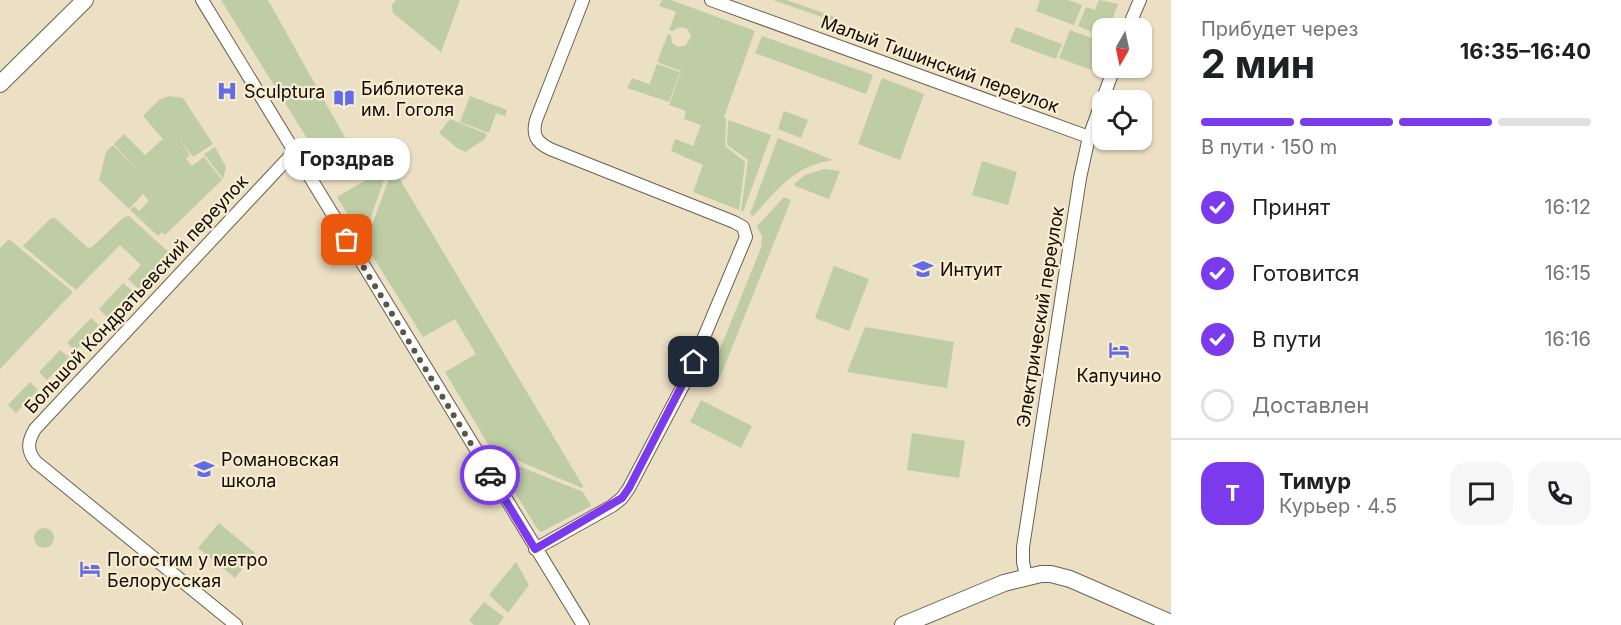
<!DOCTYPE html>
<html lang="ru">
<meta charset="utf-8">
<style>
:root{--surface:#fff;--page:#f6f6f6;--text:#202124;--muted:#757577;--line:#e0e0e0;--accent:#7c3aed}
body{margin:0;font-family:Inter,sans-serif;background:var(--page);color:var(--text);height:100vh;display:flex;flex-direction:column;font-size:22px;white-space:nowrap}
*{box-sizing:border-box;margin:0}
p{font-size:20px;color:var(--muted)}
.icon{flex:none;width:33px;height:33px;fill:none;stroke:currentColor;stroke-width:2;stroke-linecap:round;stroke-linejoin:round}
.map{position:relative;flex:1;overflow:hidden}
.sheet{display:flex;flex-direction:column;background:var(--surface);width:450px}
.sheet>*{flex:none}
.needle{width:39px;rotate:189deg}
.buttons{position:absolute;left:1092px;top:18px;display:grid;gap:12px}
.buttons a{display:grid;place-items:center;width:60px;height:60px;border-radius:12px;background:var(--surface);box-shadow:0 2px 4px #0004;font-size:30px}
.pin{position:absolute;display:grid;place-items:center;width:51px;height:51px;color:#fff;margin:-26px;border-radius:12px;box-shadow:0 3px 9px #0006}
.courier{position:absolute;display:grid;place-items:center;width:60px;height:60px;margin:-30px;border:4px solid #7c3aed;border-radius:50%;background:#fff;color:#222;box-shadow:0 2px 8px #0007}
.bubble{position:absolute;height:42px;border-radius:18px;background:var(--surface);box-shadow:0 2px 4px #0004;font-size:20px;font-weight:700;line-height:42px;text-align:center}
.overview em{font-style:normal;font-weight:700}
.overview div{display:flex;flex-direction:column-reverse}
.overview{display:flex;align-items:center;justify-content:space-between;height:102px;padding:0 30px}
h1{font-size:39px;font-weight:700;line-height:45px}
.bar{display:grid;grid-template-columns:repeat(4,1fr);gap:9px 6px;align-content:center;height:72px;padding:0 30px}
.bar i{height:8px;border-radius:4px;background:var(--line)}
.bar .active{background:var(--accent)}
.bar p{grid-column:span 4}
.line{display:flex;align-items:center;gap:15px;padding:0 30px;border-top:2px solid var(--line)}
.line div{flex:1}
.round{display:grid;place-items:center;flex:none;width:63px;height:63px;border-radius:18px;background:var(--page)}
ol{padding:0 30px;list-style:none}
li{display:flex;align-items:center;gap:18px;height:66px}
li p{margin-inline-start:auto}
li .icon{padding:6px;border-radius:50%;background:var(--accent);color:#fff;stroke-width:4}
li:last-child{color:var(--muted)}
li i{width:33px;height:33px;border:3px solid var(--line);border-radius:50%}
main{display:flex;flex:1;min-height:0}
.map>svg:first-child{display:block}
</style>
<main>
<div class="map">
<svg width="1171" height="625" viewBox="0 0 1171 625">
<rect width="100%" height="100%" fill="#ebdfc4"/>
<path fill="#becda4" d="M221,0H268L353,152L347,165L334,167L323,164Z
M396,0H460L441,52L393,13L392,5Z
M662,0H671L755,31L724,117L726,119L725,146L745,162L739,210L693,192L703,165L671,151L675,139L693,146L701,125L684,119L686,111L669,105L681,71L657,62L668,34L671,35L672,43L679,47L686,45L691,36C688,26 680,25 673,31L669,30L676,12L659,6Z
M773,0H787L840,19L839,23Z
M1040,0H1068L1082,5L1074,25L1036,11Z
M1099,0L1118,4L1109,28H1102V36L1078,26L1086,7L1095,10Z
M1016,27L1062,44L1056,59L1010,42Z
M1070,30L1102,42L1094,71L1059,58Z
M762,36L873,75L866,94L755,53Z
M657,64L680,72L669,102L627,88L632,78L649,84L648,88Z
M882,78L924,94L900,160L858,144Z
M169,96L183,98L213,144L193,157L178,137L190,155L186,159L192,166L204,157L222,180L165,235L162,232L158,236L130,210L134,206L139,211L149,201L143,194L129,209L99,180L106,152L113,145L138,171L114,144L124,134L145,155L163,139L143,116L159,100Z
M470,96L507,110L505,116L496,113L489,133L460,122Z
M784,111L808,120L801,138L778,129Z
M450,119L487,134L485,139L465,152L457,148L439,133Z
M728,120L771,135L743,212L741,211L748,160L727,145Z
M778,138L833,160C794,166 779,188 753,216L750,214Z
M215,147L226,167L223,179L204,154Z
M982,161L1017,172L1008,205L972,195Z
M824,169L840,171L829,199L795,186V183L805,175Z
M380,172L383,173L385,177L365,234L361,236L337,197Z
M396,173L583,486L582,488L491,449L445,372L476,354L455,319L423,337L365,244L390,176Z
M784,197L791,200L721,375L711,371L761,248L762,236L757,226Z
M129,216L175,258L142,292L128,279L141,265L120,245L76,290L23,246L51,218H55L88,248L92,247L124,217Z
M9,239L73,292L0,369V248Z
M834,266L869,279L849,331L815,318Z
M123,283L132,291L107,317L99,309Z
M91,318L99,325L75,351L67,343Z
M865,327L954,342L947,388L847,372Z
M60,350L69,357L47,380L39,372Z
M30,382L38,390L16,413L8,405Z
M701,400L752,426L741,448L690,422Z
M912,433L965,441L959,478L907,470Z
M499,458L583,492L591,506L541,532L536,527L496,461Z
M219,523L255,553L235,578L198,548Z
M34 538a10 10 0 1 1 20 0a10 10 0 1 1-20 0Z
M516,562L529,585L508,613L489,595Z
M484,602L504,617L498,625H474L469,620Z"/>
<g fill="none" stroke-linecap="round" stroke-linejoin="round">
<g stroke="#6b6149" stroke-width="14">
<path id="minor" d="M202,0L583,625
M711,0L1089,137
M1128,28L1140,0
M535,549L612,506L622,498L629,488L686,380L746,237L743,227L734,222L550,149C536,142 532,135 536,120L583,0
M1026,576L1023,562V547L1080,178L1089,137L1114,68
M236,625L36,462C26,450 28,441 35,429L293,153"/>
</g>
<g stroke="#6b6149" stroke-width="18">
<path id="secondary" d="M0,84L85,0
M903,625L1004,583L1041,574H1051L1070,579L1171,623"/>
</g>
<use href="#minor" stroke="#fff" stroke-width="12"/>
<use href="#secondary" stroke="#fff" stroke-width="16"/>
</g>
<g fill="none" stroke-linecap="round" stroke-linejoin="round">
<path stroke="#5d5647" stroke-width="6" stroke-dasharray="0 10.8" d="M347,240L490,475"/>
<path stroke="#7c3aed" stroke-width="8" d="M490,475L535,549L622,498L629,488L694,362"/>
</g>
<defs>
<g id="hospital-bare" transform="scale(1.62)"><path d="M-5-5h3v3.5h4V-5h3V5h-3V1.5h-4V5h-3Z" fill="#626ce5" stroke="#f8ecd1" stroke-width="2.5" paint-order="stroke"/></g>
<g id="library-bare" transform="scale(1.62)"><path d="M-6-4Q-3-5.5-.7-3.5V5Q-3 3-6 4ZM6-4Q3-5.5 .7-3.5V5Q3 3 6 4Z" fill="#626ce5" stroke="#f8ecd1" stroke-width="2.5" paint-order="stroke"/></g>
<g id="university-bare" transform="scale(1.62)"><path d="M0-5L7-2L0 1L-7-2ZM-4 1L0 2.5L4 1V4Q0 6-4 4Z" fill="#626ce5" stroke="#f8ecd1" stroke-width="2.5" paint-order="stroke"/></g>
<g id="hotel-bare" transform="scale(1.62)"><path d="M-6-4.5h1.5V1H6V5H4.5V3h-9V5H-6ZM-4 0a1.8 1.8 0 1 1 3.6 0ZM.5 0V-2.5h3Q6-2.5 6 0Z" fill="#626ce5" stroke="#f8ecd1" stroke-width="2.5" paint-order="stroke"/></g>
<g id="school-bare" transform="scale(1.62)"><path d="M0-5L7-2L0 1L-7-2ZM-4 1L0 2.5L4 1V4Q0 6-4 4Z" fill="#626ce5" stroke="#f8ecd1" stroke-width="2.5" paint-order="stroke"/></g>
</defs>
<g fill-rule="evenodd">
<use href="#hospital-bare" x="227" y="91"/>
<use href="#library-bare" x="344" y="98"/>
<use href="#university-bare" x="923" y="269"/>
<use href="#hotel-bare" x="1119" y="350"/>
<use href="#school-bare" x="204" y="469"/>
<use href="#hotel-bare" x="90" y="569"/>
</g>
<g text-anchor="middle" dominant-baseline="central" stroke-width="4.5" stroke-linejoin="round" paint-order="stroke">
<g font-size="18" fill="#100c04" stroke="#f8ecd1">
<text transform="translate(940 64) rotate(20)">Малый Тишинский переулок</text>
<text transform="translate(136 294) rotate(-47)">Большой Кондратьевский переулок</text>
<text transform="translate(1040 317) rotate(-81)">Электрический переулок</text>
</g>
<g font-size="18" fill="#100c04" stroke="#f8ecd1" text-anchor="start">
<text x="361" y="88">Библиотека<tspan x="361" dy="21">им. Гоголя</tspan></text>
<text x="244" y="91">Sculptura</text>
<text x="940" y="269">Интуит</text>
<text x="1119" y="375" text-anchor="middle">Капучино</text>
<text x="221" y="459">Романовская<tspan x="221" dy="21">школа</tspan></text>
<text x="107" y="559">Погостим у метро<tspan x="107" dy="21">Белорусская</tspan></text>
</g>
</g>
</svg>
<div class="buttons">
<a><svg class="needle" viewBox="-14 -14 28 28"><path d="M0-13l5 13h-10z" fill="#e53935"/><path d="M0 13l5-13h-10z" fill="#757577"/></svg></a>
<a><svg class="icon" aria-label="locate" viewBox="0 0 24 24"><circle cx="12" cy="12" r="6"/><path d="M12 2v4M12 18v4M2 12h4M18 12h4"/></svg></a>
</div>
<div class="pin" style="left:347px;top:240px;background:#ea580c"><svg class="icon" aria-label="bag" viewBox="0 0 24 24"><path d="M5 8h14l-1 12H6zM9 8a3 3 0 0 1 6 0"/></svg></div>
<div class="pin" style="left:694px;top:362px;background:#1f2937"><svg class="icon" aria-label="home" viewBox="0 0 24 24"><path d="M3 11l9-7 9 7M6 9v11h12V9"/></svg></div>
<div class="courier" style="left:490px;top:475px"><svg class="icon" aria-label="car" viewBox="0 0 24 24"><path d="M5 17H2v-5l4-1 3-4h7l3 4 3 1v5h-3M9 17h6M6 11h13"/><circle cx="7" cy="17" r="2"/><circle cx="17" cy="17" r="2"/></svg></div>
<div class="bubble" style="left:284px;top:138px;width:126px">Горздрав</div>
</div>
<section class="sheet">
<div class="overview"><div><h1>2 мин</h1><p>Прибудет через</p></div><em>16:35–16:40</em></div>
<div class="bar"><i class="active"></i><i class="active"></i><i class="active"></i><i></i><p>В пути · 150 m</p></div>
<ol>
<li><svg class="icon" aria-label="check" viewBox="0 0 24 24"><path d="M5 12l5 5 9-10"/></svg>Принят<p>16:12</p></li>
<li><svg class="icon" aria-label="check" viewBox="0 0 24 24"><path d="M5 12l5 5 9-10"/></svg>Готовится<p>16:15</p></li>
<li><svg class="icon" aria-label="check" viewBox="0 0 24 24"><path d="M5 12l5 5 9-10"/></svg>В пути<p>16:16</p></li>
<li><i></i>Доставлен</li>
</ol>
<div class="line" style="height:108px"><b class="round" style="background:var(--accent);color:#fff">Т</b><div><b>Тимур</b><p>Курьер · 4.5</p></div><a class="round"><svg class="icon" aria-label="chat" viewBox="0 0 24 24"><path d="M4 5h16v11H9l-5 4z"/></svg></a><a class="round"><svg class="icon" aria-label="phone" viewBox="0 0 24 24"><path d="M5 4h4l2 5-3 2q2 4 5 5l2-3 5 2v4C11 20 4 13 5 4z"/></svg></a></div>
</section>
</main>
